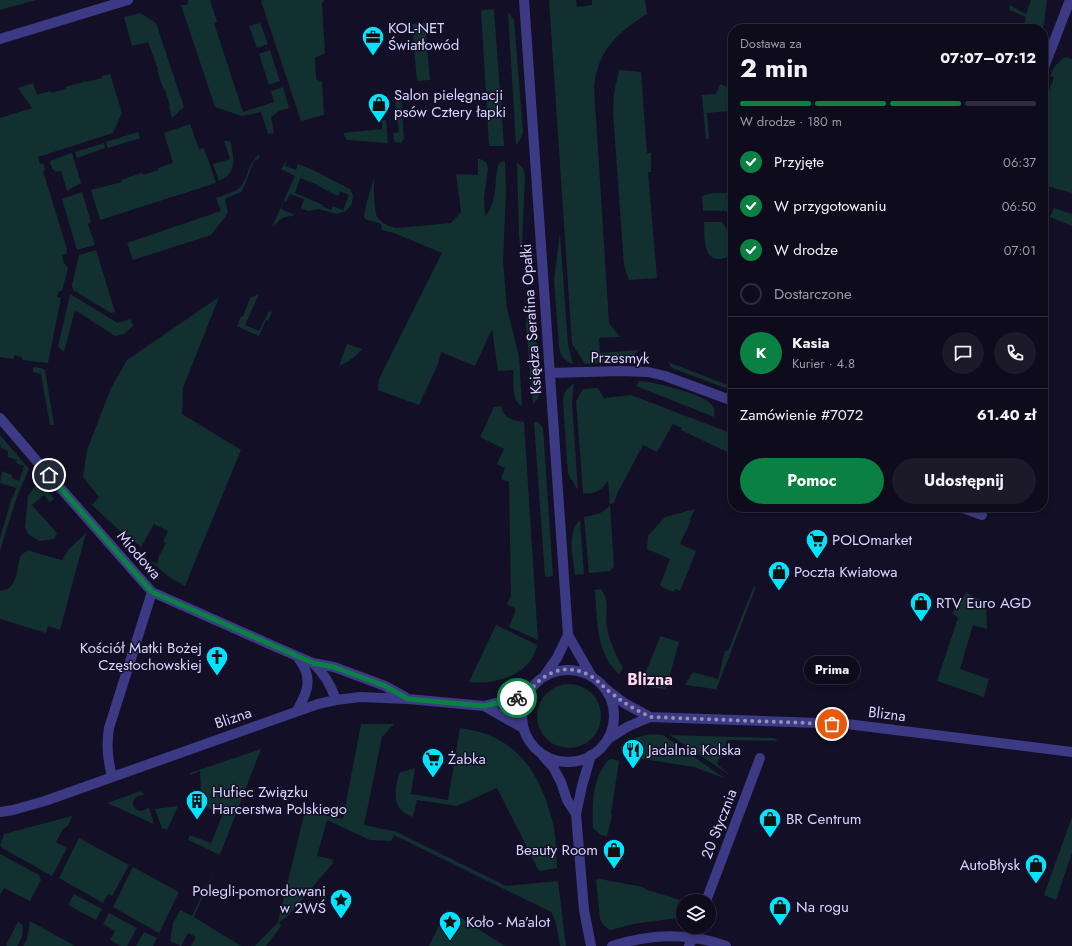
<!DOCTYPE html>
<html lang="pl">
<meta charset="utf-8">
<style>
:root{--surface:#0e0b1c;--page:#1c1929;--text:#f1f3f6;--muted:#9b9ba3;--line:#2e2b3b;--accent:#0b8043}
body{margin:0;font-family:Jost,sans-serif;background:var(--page);color:var(--text);height:100vh;display:flex;flex-direction:column;font-size:15px;white-space:nowrap}
*{box-sizing:border-box;margin:0}
p{font-size:13px;color:var(--muted)}
.icon{flex:none;width:22px;height:22px;fill:none;stroke:currentColor;stroke-width:2;stroke-linecap:round;stroke-linejoin:round}
.map{position:relative;flex:1;overflow:hidden}
.side{position:absolute;left:728px;top:24px;width:320px;height:488px;display:flex;flex-direction:column;background:var(--surface);border-radius:16px;box-shadow:0 2px 6px #0003,0 0 0 1px var(--line)}
.side>*{flex:none}
.buttons{position:absolute;left:676px;top:894px;display:grid;gap:8px}
.buttons a{display:grid;place-items:center;width:40px;height:40px;border-radius:50%;background:var(--surface);box-shadow:0 2px 6px #0003,0 0 0 1px var(--line);font-size:20px}
.pin{position:absolute;display:grid;place-items:center;width:34px;height:34px;color:#fff;margin:-17px;border:2px solid #fff;border-radius:50%;box-shadow:0 1px 4px #0007}
.courier{position:absolute;display:grid;place-items:center;width:40px;height:40px;margin:-20px;border:3px solid #0b8043;border-radius:50%;background:#fff;color:#222;box-shadow:0 1px 5px #0007}
.bubble{position:absolute;height:28px;border-radius:14px;background:var(--surface);box-shadow:0 2px 6px #0003,0 0 0 1px var(--line);font-size:13px;font-weight:700;line-height:28px;text-align:center}
.head em{font-style:normal;font-weight:700}
.head div{display:flex;flex-direction:column-reverse}
.head{display:flex;align-items:center;justify-content:space-between;height:68px;padding:0 12px}
h1{font-size:26px;font-weight:700;line-height:30px}
.bar{display:grid;grid-template-columns:repeat(4,1fr);gap:6px 4px;align-content:center;height:48px;padding:0 12px}
.bar i{height:5px;border-radius:3px;background:var(--line)}
.bar .selected{background:var(--accent)}
.bar p{grid-column:span 4}
.line{display:flex;align-items:center;gap:10px;padding:0 12px;border-top:1px solid var(--line)}
.line div{flex:1}
.round{display:grid;place-items:center;flex:none;width:42px;height:42px;border-radius:21px;background:var(--page)}
ol{padding:0 12px;list-style:none}
li{display:flex;align-items:center;gap:12px;height:44px}
li p{margin-inline-start:auto}
li .icon{padding:4px;border-radius:50%;background:var(--accent);color:#fff;stroke-width:4}
li:last-child{color:var(--muted)}
li i{width:22px;height:22px;border:2px solid var(--line);border-radius:50%}
.action{display:flex;gap:8px;margin-top:auto;padding:8px 12px}
.action a{flex:1;height:46px;border-radius:24px;background:var(--accent);color:#fff;font-size:16px;font-weight:700;line-height:46px;text-align:center}
.action a+a{background:var(--page);color:var(--text)}
.map>svg:first-child{display:block}
</style>
<div class="map">
<svg width="1072" height="946" viewBox="0 0 1072 946">
<rect width="100%" height="100%" fill="#130f26"/>
<path fill="#12302f" fill-rule="evenodd" d="M0,0H36L0,10Z
M188,0H210L217,22L214,23L243,112L274,102L271,91L283,87L289,108L279,111L271,117L274,133L268,134L261,112L242,116L215,107L181,5H187Z
M263,0H324L322,4L325,53L315,58L316,79L322,82L324,115L301,121L261,1Z
M549,0H576L577,7L592,5V0H645L647,14C617,33 598,50 594,87L609,323L620,337L599,338L600,353L639,350L628,361L585,364L572,344Z
M1031,0H1047L1043,31V29H1020L1021,27L1023,28L1026,17L1009,10L1010,5L1026,14Z
M494,9L504,146H489L481,10Z
M508,12L514,20L523,132L520,140L516,145Z
M140,13L156,23L184,107L172,118L169,106L170,105L165,90L164,91L157,70L158,69L148,42L132,46L124,17Z
M260,23L268,44L257,48L249,26Z
M425,23L430,80L417,81L412,24Z
M270,50L280,81L269,85L259,54Z
M1067,57L1072,59V193L1043,185V140H1044L1048,131L1043,128V107L1054,77L1050,76L1054,67L1063,58Z
M619,70L641,72L647,153H651V172H648L657,278L629,280L624,265L613,113L614,93Z
M110,74L122,113L113,133L38,157L40,164L43,163L45,170L43,171L67,249L66,254L62,255L64,263L68,268L62,291H59L57,297L61,298L48,363L22,360V357L14,355V359L0,357V118L32,108L18,88L33,83L37,95L50,91L51,93L66,89L65,87L86,81L87,82L102,78V76Z
M720,84L733,89V149L730,111L707,113L709,139H706L702,95L716,94Z
M395,98H401L404,138L401,143L394,142L393,133L399,132Z
M382,120H386L388,143L347,140L343,133L382,129Z
M190,124L199,149L204,148L216,183L100,220L91,190L122,182L121,180L142,173L143,175L158,170V168L173,163L164,133Z
M138,132L140,138L108,148L106,142Z
M224,141H230C234,158 238,173 219,181L213,164L230,159Z
M104,143L105,148L77,158L75,152Z
M72,153L81,183L67,191L61,171L57,172L52,169L50,162L52,160Z
M259,154L260,158L254,161L243,189L241,192L225,199L228,213L211,235L133,260L127,243L221,211L216,198C223,195 232,193 238,189C248,182 247,163 259,154Z
M478,159H480L486,162L488,168L484,198L485,216C499,201 493,181 499,163L505,161L506,192L503,262L507,309L519,356L522,406C511,401 514,381 513,370L498,371L492,329L475,366L441,352L438,364L419,405L378,390L379,379L442,253L394,233L382,230L381,224L365,219L364,217L366,205L374,178C374,187 374,206 376,214C379,223 390,227 397,228L451,223L461,212L456,174L478,175Z
M287,160L285,166L296,170L298,164L315,171L350,189L353,195L352,204L346,211L337,214L318,209L308,211L301,208L304,199L290,194L286,202L284,201L281,209L295,215L282,218L272,227L295,176L281,169ZM300,178L318,185V186L338,196L340,191L349,195L343,210L333,206L331,210L322,206L323,205L295,193Z
M517,162L523,168L525,175L522,245H520L519,235Z
M82,192L91,222L88,224L95,245L77,250L62,199Z
M713,193H733V211H703L702,196Z
M1054,208L1072,214V226L1050,217Z
M704,222H722L733,238V256C728,257 722,259 717,259C702,257 705,233 704,222Z
M560,232L568,345L573,364C564,361 560,355 559,346L554,280Z
M96,250L115,312L111,313L73,290L72,285L79,255Z
M70,294L116,322L117,323L131,319L133,326L124,334L115,336L75,310L64,352L58,347Z
M259,294L245,325L259,331L269,311L272,312L268,321L266,320L259,336L237,326L241,316L243,317L250,298Z
M219,297L183,388L182,414L241,450L185,586L169,577L149,560L157,564L159,556L166,543L163,541L168,531L154,524L141,547L125,534L124,535L92,505L99,497L83,477L87,450L111,388L127,360Z
M527,317L537,345L540,394L537,400L533,404L526,325Z
M347,344L362,349C356,357 348,362 339,366Z
M668,362L733,387V391L672,368Z
M33,367L41,368L45,370L54,425H50L41,374L33,372Z
M639,381C655,382 699,393 710,403C715,407 715,412 714,417L636,386Z
M574,384L572,402L578,490L568,474L563,402C563,394 566,388 574,384Z
M598,388L604,398L631,395L733,434V455L681,430L682,428L673,424L657,452L643,445L617,494L614,503L610,504L614,566L610,571L589,573L584,517C594,515 603,514 610,505L608,480C603,490 594,495 583,493L576,401L583,389Z
M501,406C504,419 513,420 524,422L538,640L509,627L516,609L507,604L511,596L509,482L501,479L505,468L497,464L504,449L480,437L494,407Z
M534,422H538L543,428L553,576L545,577Z
M0,435L29,469L17,496L0,551V538L12,497H13L16,488L0,483L2,471L12,475V478L19,481L24,466L16,463L17,460L8,457V451L0,447L1,445L0,444Z
M39,481L54,499L50,502L44,495L32,505L57,533L54,539L39,541L28,534L25,527L28,496Z
M695,509L690,519L691,520L680,544L696,551L680,591L675,589L674,592L662,587L660,585L670,559L647,549L648,536L665,517Z
M580,520L584,574L575,575C573,557 566,534 580,520Z
M86,533L60,630L48,626L46,633L0,619V591L8,589L12,585L16,577L20,556L28,550L36,553L62,560L69,549Z
M754,586L756,587L716,690L715,689L685,685L693,672L718,679L725,650L728,651Z
M601,589C611,603 604,613 607,628C610,642 616,656 623,668L619,674C596,655 597,618 595,590Z
M967,592L971,596L986,601L987,629L973,625L960,669L989,679L984,697L937,681L958,618L952,613Z
M496,625L537,645C532,675 495,685 469,682Z
M660,637V636L679,642L666,689L640,686Z
M537 716a32 32 0 1 1 64 0a32 32 0 1 1-64 0Z
M361,724H394L382,737L364,825L397,832L506,886L558,881L566,946H560L556,923L551,912L394,835L391,841L370,840L327,820L317,856L332,859L333,863L288,916L279,922L281,926L266,946H255L278,922L305,811L343,819Z
M460,728C518,735 542,775 554,828C556,841 556,855 557,868L539,871L497,788L457,806L417,800L413,817C390,809 395,792 399,773L415,768L411,794L448,800Z
M650,734L663,735L724,778L694,767L623,756L621,747L635,738Z
M670,735L774,738L778,741L727,740L717,764L731,776Z
M261,749L220,855L188,840L190,835L211,843L223,814L191,802L201,789L200,771L190,775V773Z
M613,759L619,761L611,813L612,816L607,836L601,835L593,828C592,804 592,779 608,760Z
M141,791L144,795C132,794 128,809 141,811L149,808L154,824L107,803Z
M178,806L167,830L162,828L155,809Z
M72,816L68,826L63,829L56,842L67,848L52,876L4,849L0,845L4,834Z
M1072,817V853L1056,900L1044,895Z
M79,838L129,865L112,896L108,894L103,903L59,878Z
M0,854L39,875L41,880L30,901L4,888L0,895Z
M133,867L179,892L159,933L113,907Z
M214,870L194,917L241,946H191L196,937L188,933L181,946L170,941L173,923L180,910L192,916Z
M600,879L643,887L647,890L684,901L682,912L677,918L633,924L611,930C605,928 603,925 600,919L596,880Z
M74,894L102,909L96,920L68,905Z
M447,909L505,946H429Z
M109,913L137,928L127,946H121L110,940L115,931L103,924Z
M30,921L75,946H23L27,939Z
M18,922L23,925L22,937L17,946H7L6,945Z
M144,932L157,938L153,946H136Z"/>
<g fill="none" stroke-linecap="round" stroke-linejoin="round">
<path stroke="#3d3a85" stroke-width="10" d="M524,0L568,635L592,677
M0,39L128,0
M1043,70L1070,0
M550,373L621,371L648,372L665,376L733,401
M0,418L41,466L152,592L276,647L313,663L334,667L385,686L405,697
M960,507L982,515
M297,656C300,661 305,667 306,672C311,687 303,699 297,711
M313,663C324,673 331,685 336,700
M522 716a46 46 0 1 1 92 0a46 46 0 1 1-92 0Z
M545,675L557,658L568,635
M606,689L624,703L650,717
M484,706L523,728
M608,739L627,727L650,717L847,724L1072,752
M543,756L553,767L561,782L567,800L576,814
M112,777C108,759 106,747 109,728L152,592
M0,812L13,810L45,801L318,704L336,700L360,697L408,699L484,706L527,695
M706,901L760,758
M591,946L584,910L576,814L582,786L591,755
M612,946C650,934 688,932 726,946
M689,946L696,927"/>
</g>
<g fill="none" stroke-linecap="round" stroke-linejoin="round">
<path stroke="#948fb3" stroke-width="4" stroke-dasharray="0 7.2" d="M517,698L527,695C542,672 567,661 592,677C597,680 600,684 604,687C608,691 614,695 618,698C628,706 639,711 650,717L832,724"/>
<path stroke="#0b8043" stroke-width="5" d="M49,475L152,592L313,663L334,667L385,686L408,699L484,706L517,698"/>
</g>
<defs>
<g id="office-pin" transform="scale(1.15)"><path d="M0 17L-7.5 6A9.5 9.5 0 1 1 7.5 6Z" fill="#00e5ff" stroke="#130f26"/><path d="M-6-3h4V-5.5h4V-3h4V5H-6ZM-1-4.5V-3h2v-1.5ZM-6 0V1H6V0Z" fill="#111"/></g>
<g id="shop-pin" transform="scale(1.15)"><path d="M0 17L-7.5 6A9.5 9.5 0 1 1 7.5 6Z" fill="#00e5ff" stroke="#130f26"/><path d="M-5-2.5h2.3a2.7 3.5 0 0 1 5.4 0H5L5.5 6h-11ZM-1.5-2.5h3a1.5 2.3 0 0 0-3 0Z" fill="#111"/></g>
<g id="supermarket-pin" transform="scale(1.15)"><path d="M0 17L-7.5 6A9.5 9.5 0 1 1 7.5 6Z" fill="#00e5ff" stroke="#130f26"/><path d="M-6-5.5h2.5l.6 2H6L4.5 2H-2.5L-4.4-4H-6ZM-1.5 3.2a1.3 1.3 0 1 0 .1 0ZM3 3.2a1.3 1.3 0 1 0 .1 0Z" fill="#111"/></g>
<g id="church-pin" transform="scale(1.15)"><path d="M0 17L-7.5 6A9.5 9.5 0 1 1 7.5 6Z" fill="#00e5ff" stroke="#130f26"/><path d="M-1.2-6h2.4v3.5h3.3v2.4h-3.3V6h-2.4V-.1h-3.3v-2.4h3.3Z" fill="#111"/></g>
<g id="restaurant-pin" transform="scale(1.15)"><path d="M0 17L-7.5 6A9.5 9.5 0 1 1 7.5 6Z" fill="#00e5ff" stroke="#130f26"/><path d="M-5-6h1v4h1v-4h1v4h1v-4h1v5L-1.5 .5V6h-2V.5L-5-1ZM5-6V6H3V1.5H1.5Q1.5-4 5-6Z" fill="#111"/></g>
<g id="building-pin" transform="scale(1.15)"><path d="M0 17L-7.5 6A9.5 9.5 0 1 1 7.5 6Z" fill="#00e5ff" stroke="#130f26"/><path d="M-4-6H4V6H1V3H-1V6H-4ZM-2.5-4.3h1.7v1.8h-1.7ZM.8-4.3h1.7v1.8H.8ZM-2.5-1h1.7V.8h-1.7ZM.8-1h1.7V.8H.8Z" fill="#111"/></g>
<g id="sight-pin" transform="scale(1.15)"><path d="M0 17L-7.5 6A9.5 9.5 0 1 1 7.5 6Z" fill="#00e5ff" stroke="#130f26"/><path d="M0-6L1.8-2.2L6-1.7L2.9 1.2L3.7 5.4L0 3.3L-3.7 5.4L-2.9 1.2L-6-1.7L-1.8-2.2Z" fill="#111"/></g>
</defs>
<g fill-rule="evenodd">
<use href="#office-pin" x="373" y="37"/>
<use href="#shop-pin" x="379" y="104"/>
<use href="#supermarket-pin" x="817" y="540"/>
<use href="#shop-pin" x="779" y="572"/>
<use href="#shop-pin" x="921" y="603"/>
<use href="#church-pin" x="217" y="657"/>
<use href="#restaurant-pin" x="633" y="750"/>
<use href="#supermarket-pin" x="433" y="759"/>
<use href="#building-pin" x="197" y="801"/>
<use href="#shop-pin" x="770" y="819"/>
<use href="#shop-pin" x="614" y="850"/>
<use href="#shop-pin" x="1036" y="865"/>
<use href="#sight-pin" x="341" y="900"/>
<use href="#shop-pin" x="780" y="907"/>
<use href="#sight-pin" x="450" y="922"/>
</g>
<g text-anchor="middle" dominant-baseline="central" stroke-width="3" stroke-linejoin="round" paint-order="stroke">
<g font-size="15" fill="#d9d4ff" stroke="#130f26" text-anchor="start">
<text x="388" y="28">KOL-NET<tspan x="388" dy="17">Światłowód</tspan></text>
<text x="394" y="95">Salon pielęgnacji<tspan x="394" dy="17">psów Cztery łapki</tspan></text>
<text x="832" y="540">POLOmarket</text>
<text x="794" y="572">Poczta Kwiatowa</text>
<text x="936" y="603">RTV Euro AGD</text>
<text x="202" y="648" text-anchor="end">Kościół Matki Bożej<tspan x="202" dy="17">Częstochowskiej</tspan></text>
<text x="648" y="750">Jadalnia Kolska</text>
<text x="448" y="759">Żabka</text>
<text x="212" y="792">Hufiec Związku<tspan x="212" dy="17">Harcerstwa Polskiego</tspan></text>
<text x="786" y="819">BR Centrum</text>
<text x="598" y="850" text-anchor="end">Beauty Room</text>
<text x="1020" y="865" text-anchor="end">AutoBłysk</text>
<text x="326" y="891" text-anchor="end">Polegli-pomordowani<tspan x="326" dy="17">w 2WŚ</tspan></text>
<text x="796" y="907">Na rogu</text>
<text x="466" y="922">Koło - Ma’alot</text>
</g>
<g font-size="15" fill="#d9d4ff" stroke="#130f26">
<text transform="translate(531 319) rotate(-94)">Księdza Serafina Opałki</text>
<text transform="translate(620 358) rotate(1)">Przesmyk</text>
<text transform="translate(139 555) rotate(49)">Miodowa</text>
<text transform="translate(887 714) rotate(7)">Blizna</text>
<text transform="translate(233 718) rotate(-19)">Blizna</text>
<text transform="translate(719 824) rotate(-69)">20 Stycznia</text>
</g>
<g font-size="16" font-weight="bold" fill="#ffd6f0" stroke="#130f26">
<text x="650" y="679">Blizna</text>
</g>
</g>
</svg>
<div class="buttons">
<a><svg class="icon" aria-label="layers" viewBox="0 0 24 24"><path d="M12 4l9 5-9 5-9-5zM3 14l9 5 9-5"/></svg></a>
</div>
<div class="pin" style="left:832px;top:724px;background:#ea580c"><svg class="icon" aria-label="bag" viewBox="0 0 24 24"><path d="M5 8h14l-1 12H6zM9 8a3 3 0 0 1 6 0"/></svg></div>
<div class="pin" style="left:49px;top:475px;background:#1f2937"><svg class="icon" aria-label="home" viewBox="0 0 24 24"><path d="M3 11l9-7 9 7M6 9v11h12V9"/></svg></div>
<div class="courier" style="left:517px;top:698px"><svg class="icon" aria-label="bike" viewBox="0 0 24 24"><circle cx="6" cy="16" r="4"/><circle cx="18" cy="16" r="4"/><path d="M6 16l4-8h5l3 8M10 8l3 8H6M13 5h3"/></svg></div>
<div class="bubble" style="left:804px;top:656px;width:56px">Prima</div>
<section class="side">
<div class="head"><div><h1>2 min</h1><p>Dostawa za</p></div><em>07:07–07:12</em></div>
<div class="bar"><i class="selected"></i><i class="selected"></i><i class="selected"></i><i></i><p>W drodze · 180 m</p></div>
<ol>
<li><svg class="icon" aria-label="check" viewBox="0 0 24 24"><path d="M5 12l5 5 9-10"/></svg>Przyjęte<p>06:37</p></li>
<li><svg class="icon" aria-label="check" viewBox="0 0 24 24"><path d="M5 12l5 5 9-10"/></svg>W przygotowaniu<p>06:50</p></li>
<li><svg class="icon" aria-label="check" viewBox="0 0 24 24"><path d="M5 12l5 5 9-10"/></svg>W drodze<p>07:01</p></li>
<li><i></i>Dostarczone</li>
</ol>
<div class="line" style="height:72px"><b class="round" style="background:var(--accent);color:#fff">K</b><div><b>Kasia</b><p>Kurier · 4.8</p></div><a class="round"><svg class="icon" aria-label="chat" viewBox="0 0 24 24"><path d="M4 5h16v11H9l-5 4z"/></svg></a><a class="round"><svg class="icon" aria-label="phone" viewBox="0 0 24 24"><path d="M5 4h4l2 5-3 2q2 4 5 5l2-3 5 2v4C11 20 4 13 5 4z"/></svg></a></div>
<div class="line" style="height:52px"><div>Zamówienie #7072</div><b>61.40 zł</b></div>
<div class="action"><a>Pomoc</a><a>Udostępnij</a></div>
</section>
</div>
